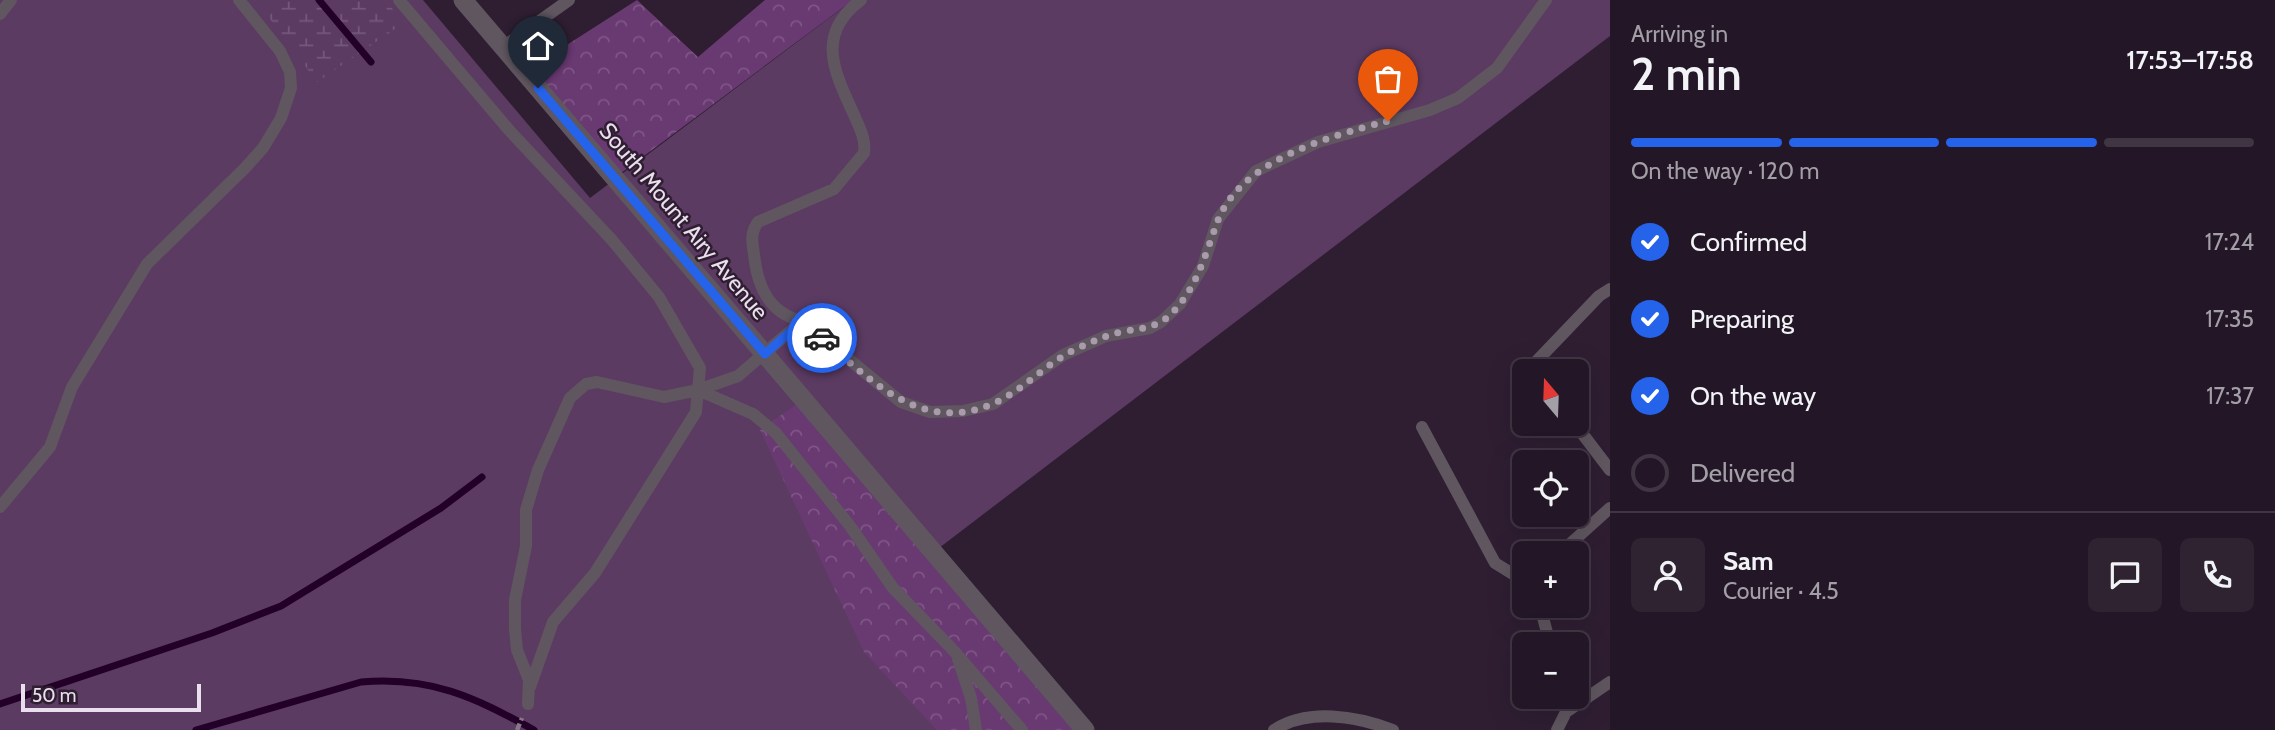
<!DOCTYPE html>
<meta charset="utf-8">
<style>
:root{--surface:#231626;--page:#2f2332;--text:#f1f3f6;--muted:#a39fa7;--line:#403543;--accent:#2563eb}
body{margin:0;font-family:Cabin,sans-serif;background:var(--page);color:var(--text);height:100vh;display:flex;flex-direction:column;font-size:26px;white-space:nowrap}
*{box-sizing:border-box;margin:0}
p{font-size:23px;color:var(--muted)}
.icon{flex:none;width:38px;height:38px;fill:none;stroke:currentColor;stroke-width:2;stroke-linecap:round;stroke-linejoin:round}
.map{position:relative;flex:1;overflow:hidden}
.panel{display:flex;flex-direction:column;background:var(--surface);width:665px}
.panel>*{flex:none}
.needle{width:46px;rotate:341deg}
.fabs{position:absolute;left:1512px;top:359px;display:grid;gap:14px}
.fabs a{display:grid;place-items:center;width:77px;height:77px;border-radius:10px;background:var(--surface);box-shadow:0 7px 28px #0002,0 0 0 2px var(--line);font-size:35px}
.scale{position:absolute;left:21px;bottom:18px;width:180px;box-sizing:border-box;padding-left:7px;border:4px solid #eadfec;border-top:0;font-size:19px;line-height:24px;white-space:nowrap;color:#eadfec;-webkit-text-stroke:5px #2f1e32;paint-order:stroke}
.pin{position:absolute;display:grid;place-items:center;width:60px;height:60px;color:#fff;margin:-72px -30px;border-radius:50% 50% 50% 0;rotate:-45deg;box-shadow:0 0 7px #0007}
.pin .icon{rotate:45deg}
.courier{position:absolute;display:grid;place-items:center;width:70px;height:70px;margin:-35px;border:5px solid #2563eb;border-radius:50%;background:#fff;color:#222;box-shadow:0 2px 9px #0007}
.head em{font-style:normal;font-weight:600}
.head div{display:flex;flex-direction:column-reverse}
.head{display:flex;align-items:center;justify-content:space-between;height:119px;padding:0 21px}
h1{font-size:46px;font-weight:600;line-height:52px}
.bar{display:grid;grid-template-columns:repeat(4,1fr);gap:10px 7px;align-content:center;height:84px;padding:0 21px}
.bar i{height:9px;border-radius:5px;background:var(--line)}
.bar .current{background:var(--accent)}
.bar p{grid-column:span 4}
.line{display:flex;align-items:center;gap:18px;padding:0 21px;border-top:2px solid var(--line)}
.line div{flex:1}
.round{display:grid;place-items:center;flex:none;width:74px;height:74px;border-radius:10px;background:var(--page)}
ol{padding:0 21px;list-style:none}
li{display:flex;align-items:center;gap:21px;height:77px}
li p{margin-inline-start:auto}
li .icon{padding:7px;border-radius:50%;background:var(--accent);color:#fff;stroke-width:4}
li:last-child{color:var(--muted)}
li i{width:38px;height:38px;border:4px solid var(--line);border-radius:50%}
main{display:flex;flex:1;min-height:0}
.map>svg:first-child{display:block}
</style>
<main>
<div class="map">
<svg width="1610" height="730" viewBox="0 0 1610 730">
<defs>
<pattern id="forest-crowns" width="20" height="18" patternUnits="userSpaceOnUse" patternTransform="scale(1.75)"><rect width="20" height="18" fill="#693972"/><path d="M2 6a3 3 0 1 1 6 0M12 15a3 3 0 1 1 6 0" fill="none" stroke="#7f5586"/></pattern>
<pattern id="wetland-marsh" width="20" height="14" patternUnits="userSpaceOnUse" patternTransform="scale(1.75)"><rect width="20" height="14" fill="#5c3b63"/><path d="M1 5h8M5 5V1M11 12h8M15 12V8" fill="none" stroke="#74577a"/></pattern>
</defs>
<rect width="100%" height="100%" fill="#2f1e32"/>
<path fill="#5c3b63" d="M0,0H423L590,198L853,0H1610V36L901,577L1033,730H0Z"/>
<path fill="url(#forest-crowns)" d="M637,0L698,57L765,0H853L613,179L523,73Z
M801,401L1084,730H937L864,652L760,430Z"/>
<path fill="url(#wetland-marsh)" d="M256,0H384L405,22L317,82Z"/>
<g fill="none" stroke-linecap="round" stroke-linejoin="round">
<path stroke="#220028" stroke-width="7" d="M319,0L371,62
M0,704L212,633L281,606L441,508L482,477
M196,730L361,682C431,676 474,697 534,730"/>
<path stroke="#867889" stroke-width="4.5" stroke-dasharray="7 3.5" stroke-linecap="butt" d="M517,730L522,718"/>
<path stroke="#5f5660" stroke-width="12" d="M399,0L509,130L612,240L659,297L700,368L696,412L595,573L553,622L530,687
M861,0C814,35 835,73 855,117C860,129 866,140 864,153L834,189L758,222C750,233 752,242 754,254C757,285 768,313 802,321L901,402L930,412L963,411L993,404L1063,355L1106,336L1150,328L1161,322L1180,304L1203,266L1218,219L1256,171L1318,142L1430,110L1458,98L1497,68L1546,0
M0,14L11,0
M503,47L569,0
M1536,371L1532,366L1599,296L1610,289
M698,390L753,414L776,433L850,526L893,588L954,651L1022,730
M1575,424L1610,470
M1422,427L1495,563L1524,581
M0,507L50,447L72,387L147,264L245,168L263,148L281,118L291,88L290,72L280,51L239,0
M1560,553L1610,508
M1540,606L1550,644
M958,659L971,698L976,730
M1563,696L1566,712
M528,704L529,680L517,650L515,629V600L526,546V510L538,470L570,398L586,384L597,382L664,397L698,390L738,376L802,321
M1274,730C1308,708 1356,716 1393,730
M1557,730L1566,712L1610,682"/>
<path stroke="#5f5660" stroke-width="19" d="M463,0L1085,730"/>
</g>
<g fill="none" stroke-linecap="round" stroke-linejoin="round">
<path stroke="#a99bab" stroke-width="7" stroke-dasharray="0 12.6" d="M822,338C871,381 922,434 992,404C1023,391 1046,363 1076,349C1091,342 1105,336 1121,332C1140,328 1154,329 1169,316C1196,291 1205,255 1217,223C1239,160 1331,136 1388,121"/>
<path stroke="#2563eb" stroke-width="9" d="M538,88L765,354L802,321L822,338"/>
</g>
<g text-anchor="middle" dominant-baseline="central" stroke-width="5" stroke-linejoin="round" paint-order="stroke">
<g font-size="23" fill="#eadfec" stroke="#2f1e32">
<text transform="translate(684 221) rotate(50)">South Mount Airy Avenue</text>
</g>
</g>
</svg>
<div class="fabs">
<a><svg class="needle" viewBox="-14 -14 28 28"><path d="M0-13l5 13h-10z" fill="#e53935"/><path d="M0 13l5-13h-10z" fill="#a39fa7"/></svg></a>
<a><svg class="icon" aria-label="locate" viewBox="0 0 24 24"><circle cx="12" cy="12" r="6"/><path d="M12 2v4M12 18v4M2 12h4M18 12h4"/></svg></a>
<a>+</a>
<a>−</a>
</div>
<div class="scale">50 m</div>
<div class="pin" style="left:1388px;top:121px;background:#ea580c"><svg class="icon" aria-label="bag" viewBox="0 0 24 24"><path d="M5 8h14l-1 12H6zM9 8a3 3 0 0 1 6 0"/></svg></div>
<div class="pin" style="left:538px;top:88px;background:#1f2937"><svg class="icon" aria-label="home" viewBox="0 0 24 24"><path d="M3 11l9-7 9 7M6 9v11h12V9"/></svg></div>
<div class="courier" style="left:822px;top:338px"><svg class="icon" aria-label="car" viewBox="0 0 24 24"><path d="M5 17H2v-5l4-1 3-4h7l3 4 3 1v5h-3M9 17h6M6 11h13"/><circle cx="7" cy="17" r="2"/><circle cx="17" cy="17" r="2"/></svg></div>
</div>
<section class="panel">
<div class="head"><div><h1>2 min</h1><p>Arriving in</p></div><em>17:53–17:58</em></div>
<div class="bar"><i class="current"></i><i class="current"></i><i class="current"></i><i></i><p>On the way · 120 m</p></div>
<ol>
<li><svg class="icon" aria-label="check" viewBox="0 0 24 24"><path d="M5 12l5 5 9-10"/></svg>Confirmed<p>17:24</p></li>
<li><svg class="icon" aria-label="check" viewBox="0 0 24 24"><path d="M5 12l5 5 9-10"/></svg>Preparing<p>17:35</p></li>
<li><svg class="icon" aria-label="check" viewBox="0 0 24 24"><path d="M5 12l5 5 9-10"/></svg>On the way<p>17:37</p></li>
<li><i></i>Delivered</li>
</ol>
<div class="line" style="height:126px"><a class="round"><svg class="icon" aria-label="person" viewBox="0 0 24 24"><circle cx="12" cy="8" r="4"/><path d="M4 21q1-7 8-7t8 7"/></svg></a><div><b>Sam</b><p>Courier · 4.5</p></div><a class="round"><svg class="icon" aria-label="chat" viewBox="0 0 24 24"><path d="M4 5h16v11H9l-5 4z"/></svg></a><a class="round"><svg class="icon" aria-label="phone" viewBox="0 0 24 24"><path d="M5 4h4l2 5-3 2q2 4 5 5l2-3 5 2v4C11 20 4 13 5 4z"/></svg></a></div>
</section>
</main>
